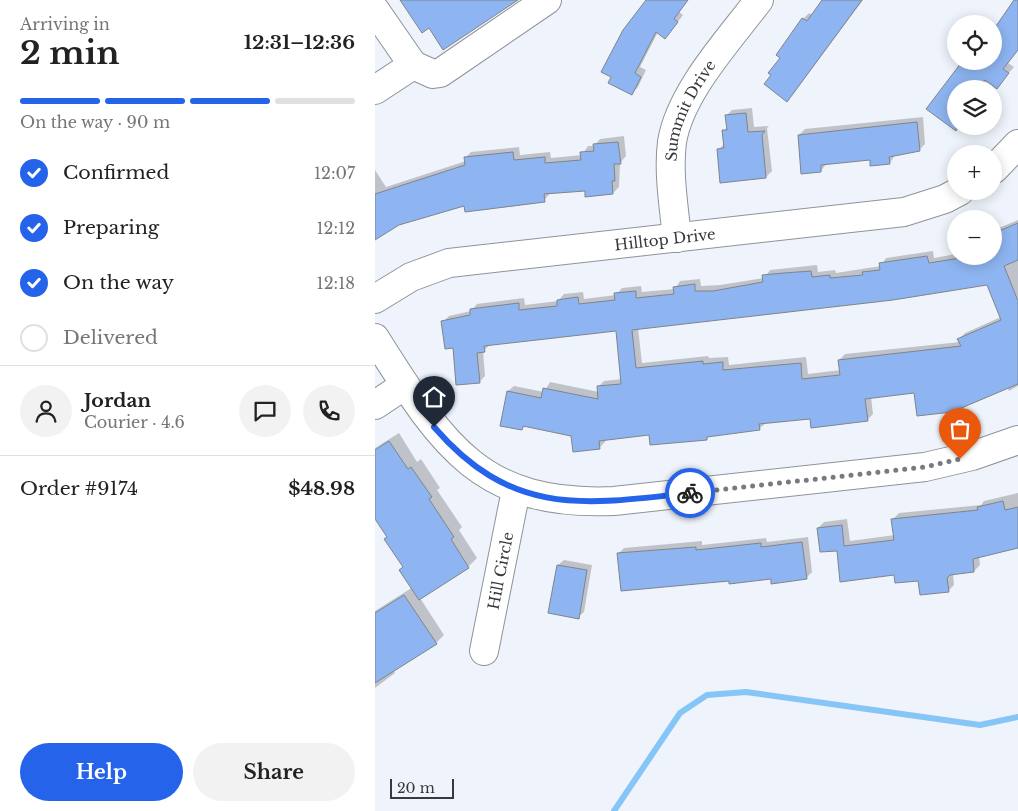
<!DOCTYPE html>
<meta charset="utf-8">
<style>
:root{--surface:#fff;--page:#f2f2f2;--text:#222;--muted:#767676;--line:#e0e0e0;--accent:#2563eb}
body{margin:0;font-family:"Libre Baskerville",serif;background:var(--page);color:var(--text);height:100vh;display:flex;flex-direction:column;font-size:19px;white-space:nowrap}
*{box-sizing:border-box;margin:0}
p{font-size:16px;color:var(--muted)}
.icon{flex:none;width:28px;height:28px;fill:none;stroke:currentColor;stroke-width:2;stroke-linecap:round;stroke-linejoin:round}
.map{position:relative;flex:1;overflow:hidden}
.side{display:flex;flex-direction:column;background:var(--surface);width:375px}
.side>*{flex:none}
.fabs{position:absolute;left:572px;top:15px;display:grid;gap:10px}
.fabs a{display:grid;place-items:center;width:55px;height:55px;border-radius:50%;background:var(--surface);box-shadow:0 2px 12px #0003;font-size:25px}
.scale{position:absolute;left:15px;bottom:12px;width:64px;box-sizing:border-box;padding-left:5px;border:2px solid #37393c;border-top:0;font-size:14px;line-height:18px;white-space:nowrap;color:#37393c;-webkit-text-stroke:4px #eff4fc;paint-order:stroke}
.pin{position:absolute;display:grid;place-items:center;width:42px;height:42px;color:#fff;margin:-51px -21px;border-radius:50% 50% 50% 0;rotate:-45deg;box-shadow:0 0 5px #0007}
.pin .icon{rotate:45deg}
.courier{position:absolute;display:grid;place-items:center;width:50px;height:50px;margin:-25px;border:4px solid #2563eb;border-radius:50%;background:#fff;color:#222;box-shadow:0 1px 6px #0007}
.head em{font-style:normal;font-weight:700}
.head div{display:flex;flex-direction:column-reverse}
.head{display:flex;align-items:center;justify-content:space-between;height:85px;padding:0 20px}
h1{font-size:32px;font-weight:700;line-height:38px}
.bar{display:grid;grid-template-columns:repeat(4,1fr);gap:8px 5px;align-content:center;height:60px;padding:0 20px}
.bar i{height:6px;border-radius:4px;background:var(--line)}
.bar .active{background:var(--accent)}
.bar p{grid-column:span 4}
.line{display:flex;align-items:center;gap:12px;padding:0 20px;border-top:1px solid var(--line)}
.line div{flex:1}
.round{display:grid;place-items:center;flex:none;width:52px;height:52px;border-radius:26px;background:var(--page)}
ol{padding:0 20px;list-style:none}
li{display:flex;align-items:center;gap:15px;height:55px}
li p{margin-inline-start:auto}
li .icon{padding:5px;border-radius:50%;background:var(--accent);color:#fff;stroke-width:4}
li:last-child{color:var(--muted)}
li i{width:28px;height:28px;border:2px solid var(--line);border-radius:50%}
.primary-button{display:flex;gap:10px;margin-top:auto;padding:10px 20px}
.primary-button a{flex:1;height:58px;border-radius:30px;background:var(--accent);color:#fff;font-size:20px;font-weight:700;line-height:58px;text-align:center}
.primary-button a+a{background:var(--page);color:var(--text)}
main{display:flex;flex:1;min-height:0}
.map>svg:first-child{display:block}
</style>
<main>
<section class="side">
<div class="head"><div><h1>2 min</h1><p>Arriving in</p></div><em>12:31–12:36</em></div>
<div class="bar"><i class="active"></i><i class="active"></i><i class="active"></i><i></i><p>On the way · 90 m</p></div>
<ol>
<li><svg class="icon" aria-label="check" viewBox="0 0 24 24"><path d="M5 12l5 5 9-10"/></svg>Confirmed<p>12:07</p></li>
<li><svg class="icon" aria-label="check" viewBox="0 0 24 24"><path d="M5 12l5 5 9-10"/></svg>Preparing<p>12:12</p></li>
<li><svg class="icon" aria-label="check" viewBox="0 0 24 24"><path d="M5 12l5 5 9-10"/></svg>On the way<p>12:18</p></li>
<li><i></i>Delivered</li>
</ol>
<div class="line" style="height:90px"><a class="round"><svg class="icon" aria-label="person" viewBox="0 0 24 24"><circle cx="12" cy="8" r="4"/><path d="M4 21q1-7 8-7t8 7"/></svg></a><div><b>Jordan</b><p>Courier · 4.6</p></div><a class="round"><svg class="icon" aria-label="chat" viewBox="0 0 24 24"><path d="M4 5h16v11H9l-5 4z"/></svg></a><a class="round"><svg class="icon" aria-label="phone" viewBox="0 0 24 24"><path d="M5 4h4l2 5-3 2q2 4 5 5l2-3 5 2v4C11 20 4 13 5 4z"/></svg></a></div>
<div class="line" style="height:65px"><div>Order #9174</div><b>$48.98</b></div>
<div class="primary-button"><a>Help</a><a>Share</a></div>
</section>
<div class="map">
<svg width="643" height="811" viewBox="0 0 643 811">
<rect width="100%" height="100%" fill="#eff4fc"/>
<path fill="#0003" fill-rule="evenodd" d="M273,0H313L304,12L308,15L296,31L290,37L283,32L265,67L271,70L263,87L257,93L235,82Z
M449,0H488L418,94L398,74L428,19L434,13L438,15Z
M643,0V50L633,63L639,67L627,81H613L607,89H581V126H586L582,131L553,109L586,65L579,60L581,56V61H619V31Z
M377,108L379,127L394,126L392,128L397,171L391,177L344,149L350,143L349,131L352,127L351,116L357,110Z
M548,117L550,144L544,150L520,155L515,163L496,164V159L452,163L446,171L424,135L430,129Z
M249,136L251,156L245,163L244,187L238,193L211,190L175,193L169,201L90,204L0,232V170L11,187L91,161L90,158L96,152L144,147L145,155L175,152L176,158L207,155L213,146H219L225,139Z
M643,220V386L634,391L632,387L540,391L496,397L498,414L492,420L436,418L391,423L384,429L334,436L332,438L275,433L230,439V442L224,448L197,435L150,426L147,429L133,391L139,386L169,392L175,382L224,392L223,387L229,381L247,379L243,330L115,345L108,351L110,376L104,382L79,347L68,322L74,316L96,311L102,304L149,298L150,305L183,301L189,294L208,292L209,299L241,295L247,288L266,286L267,292L300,289L305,281L325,279L326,286L345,285L389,278L395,270L442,265L443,272L460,270L461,273L506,266L511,258L558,251L559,258L581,254V256H619V230ZM613,284L626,317L590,333L584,339L585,342L470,354L464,360L466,370L433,374L431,357L354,365L353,357L334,358L333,356L267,363L263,328Z
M24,433L42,462L46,459L65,488L62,490L87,527L84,530L102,558L93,567L45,598L69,635L61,643L18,670L20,673L0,688V611L38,587L29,567L0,517V448Z
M643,493V547L604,556L605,565L599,571L578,573L579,585L573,591L544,579L520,574L463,549L443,528L449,522L472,519L475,541L520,535L518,519L524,513L606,505L609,501Z
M433,537L437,572L431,578H397L248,589L243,554L249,548L327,541V545L391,538L392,542Z
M189,560L217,565L209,612L203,617L183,565Z"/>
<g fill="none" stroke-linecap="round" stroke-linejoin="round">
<path stroke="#86c6f7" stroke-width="6" d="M239,811L305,713L332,695L371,692L605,725L643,717"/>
</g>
<path fill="#8eb5f1" stroke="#7f848a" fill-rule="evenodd" d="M25,0H143L68,50L54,28L47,33Z
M271,0H313L299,19L303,22L290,39L281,32L260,73L266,77L257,95L233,83L236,77L226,72L248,30Z
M447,0H487L412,102L389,84L396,75L393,73L405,58L401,55L427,18L432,21Z
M639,0H643V50L628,69L634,73L622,89L610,80L603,89H581V131L551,109L586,63L584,61H619V29Z
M371,113L373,132L390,131L387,135L391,178L345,183L342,149L349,148L347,130H352L350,115Z
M542,122L545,151L514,157L515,164L495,166V160L446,165V172L426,174L423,135Z
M243,142L246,164H239L240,181H237L238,194L210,197V191L169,194L170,202L90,212L89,206L24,225L0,240V194L90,165L89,157L138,152L139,160L170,157V163L206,160L205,152L219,151L218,144Z
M643,223V260L629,266L643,301V384L577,412L542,416L539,393L490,399L493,421L436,428L435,419L384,424L385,430L332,437V440L275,445L274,435L224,441L225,449L198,452L196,436L148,426L147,430L125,426L132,391L166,398L168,388L223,399L222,386L246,384L241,331L109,346L110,352L102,353L105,383L81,385L78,348L70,349L66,321L95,315V309L144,303V310L182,306V300L203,297L204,304L240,300L239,293L261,291V298L299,294L298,287L320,284V291H338L388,282L387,275L409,273L436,271L437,277L455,275V278L488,275L487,272L505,270L504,263L552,256L554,263L598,256H619V233ZM612,285L626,320L582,339L586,346L463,360L465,375L427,379L426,363L348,370V362L328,364V361L261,368L257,330L518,300Z
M14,441L33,469L36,467L57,497L54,499L79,537L76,539L94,568L44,600L24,570L28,567L9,539L12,537L0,519V450Z
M628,501L630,510L643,507V548L598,559L599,572L575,575L572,578L574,592L545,595L543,581L520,583L519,575L465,582L462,551L445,552L442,528L467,525L469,546L519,540L516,519L603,510L602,507Z
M427,542L432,579L396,584V579L354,584V581L246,591L242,553L321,547V550L386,543V547Z
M182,565L212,570L204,619L173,613Z
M29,595L62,644L0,683V613Z"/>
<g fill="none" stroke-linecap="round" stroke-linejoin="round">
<g stroke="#8e9399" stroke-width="30">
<g id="minor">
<path d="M0,10L38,65"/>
<path d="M0,90L38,65L58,74L65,73L172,0"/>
<path d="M619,169L643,144"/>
<path id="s1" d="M302,238C299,207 293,173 297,142C305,92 354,40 384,0"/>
<path id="s2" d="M0,299L36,277L74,263L529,212L570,199L585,191"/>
<path d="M0,338C66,442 103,507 239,501L550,467L597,456L643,440"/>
<path d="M0,405L30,385"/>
<path id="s3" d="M109,651L141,490"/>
</g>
</g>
<use href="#minor" stroke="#fff" stroke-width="28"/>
</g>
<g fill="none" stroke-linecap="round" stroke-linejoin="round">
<path stroke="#777a7f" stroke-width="5" stroke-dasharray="0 9" d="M315,493L550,467L585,459"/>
<path stroke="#2563eb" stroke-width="6" d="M59,427C137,517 208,505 315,493"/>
</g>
<g text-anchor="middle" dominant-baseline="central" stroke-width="4.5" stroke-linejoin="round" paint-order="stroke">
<g font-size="15" fill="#37393c" stroke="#eff4fc">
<text stroke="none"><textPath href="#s1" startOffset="132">Summit Drive</textPath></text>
<text stroke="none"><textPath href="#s2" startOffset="300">Hilltop Drive</textPath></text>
<text stroke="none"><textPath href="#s3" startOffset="82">Hill Circle</textPath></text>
</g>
</g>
</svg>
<div class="fabs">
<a><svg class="icon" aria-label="locate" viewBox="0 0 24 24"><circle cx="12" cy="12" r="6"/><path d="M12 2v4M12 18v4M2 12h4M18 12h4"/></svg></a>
<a><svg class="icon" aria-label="layers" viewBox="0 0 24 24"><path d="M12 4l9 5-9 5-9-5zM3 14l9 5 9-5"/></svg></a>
<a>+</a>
<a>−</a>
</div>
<div class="scale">20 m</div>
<div class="pin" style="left:585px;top:459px;background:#ea580c"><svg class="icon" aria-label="bag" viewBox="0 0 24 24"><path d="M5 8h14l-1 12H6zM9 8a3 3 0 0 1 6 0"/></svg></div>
<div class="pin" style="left:59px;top:427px;background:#1f2937"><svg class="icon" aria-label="home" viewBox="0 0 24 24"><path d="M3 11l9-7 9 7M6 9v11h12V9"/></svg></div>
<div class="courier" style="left:315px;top:493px"><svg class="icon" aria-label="bike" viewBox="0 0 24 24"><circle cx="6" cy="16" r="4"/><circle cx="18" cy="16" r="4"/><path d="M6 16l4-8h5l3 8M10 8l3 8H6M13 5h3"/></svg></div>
</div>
</main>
